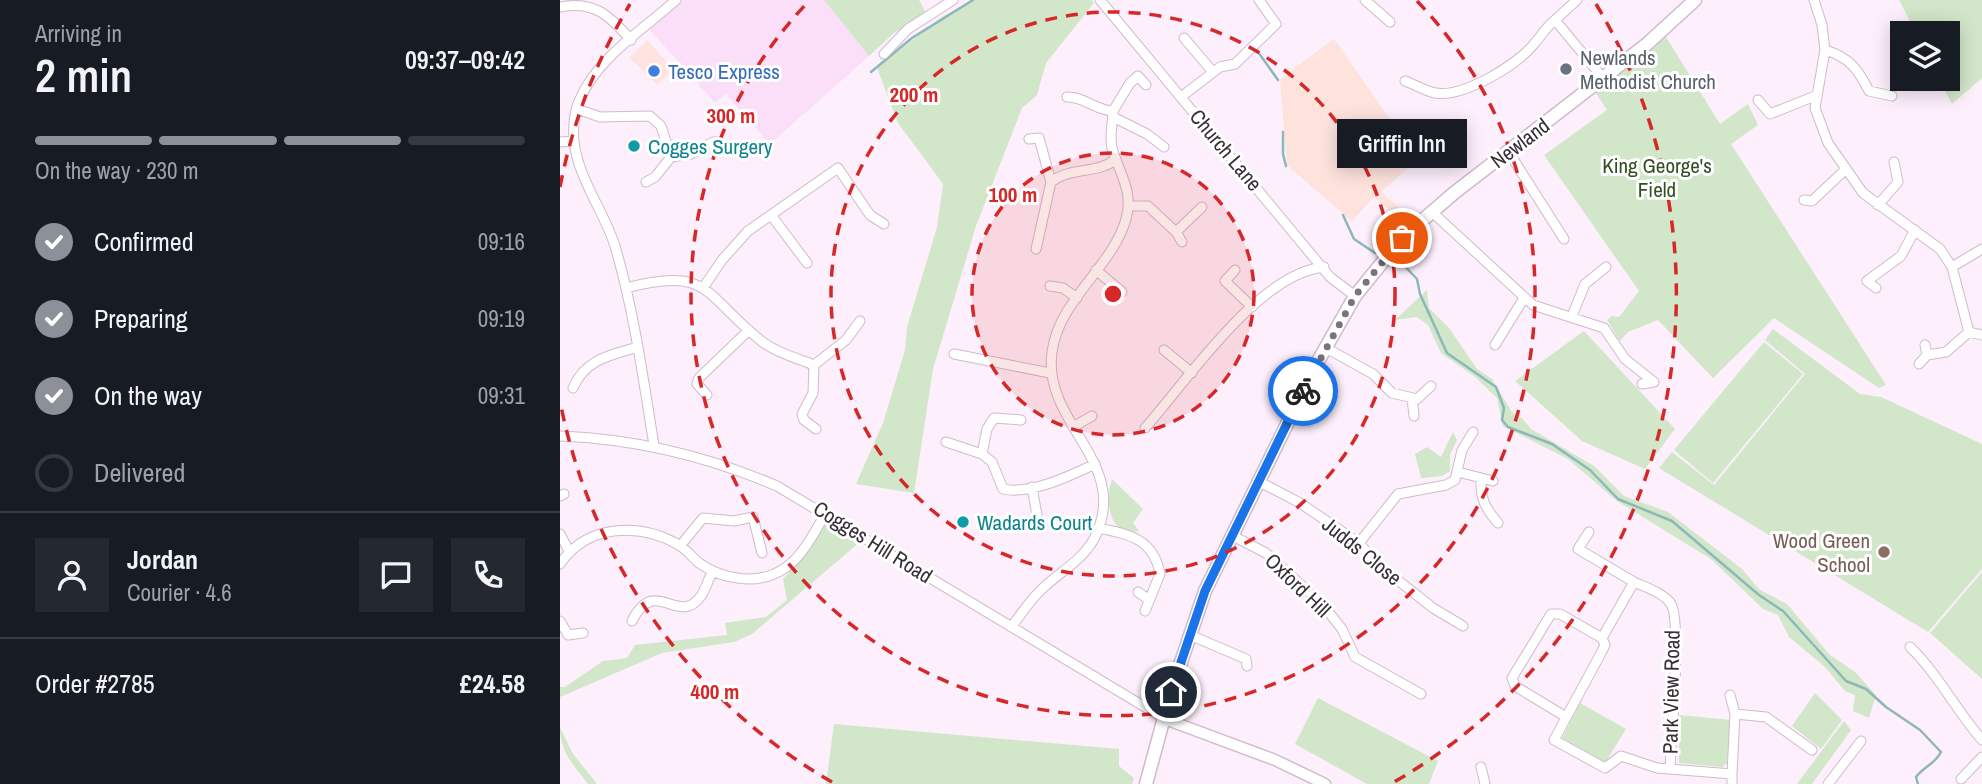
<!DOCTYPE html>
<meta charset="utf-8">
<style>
:root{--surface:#171b24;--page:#242831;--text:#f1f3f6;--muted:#9ea1a6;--line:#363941;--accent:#8c9099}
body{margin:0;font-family:"Archivo Narrow",sans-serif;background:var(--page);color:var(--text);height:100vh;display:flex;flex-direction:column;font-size:26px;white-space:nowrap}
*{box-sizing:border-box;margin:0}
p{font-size:23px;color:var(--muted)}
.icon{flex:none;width:38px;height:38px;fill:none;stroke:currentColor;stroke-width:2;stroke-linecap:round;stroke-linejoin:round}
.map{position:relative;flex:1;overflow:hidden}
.sheet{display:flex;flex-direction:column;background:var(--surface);width:560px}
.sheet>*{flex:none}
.controls{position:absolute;left:1330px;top:21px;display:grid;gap:14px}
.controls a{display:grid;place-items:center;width:70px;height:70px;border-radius:0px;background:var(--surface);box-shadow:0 4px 18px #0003;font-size:35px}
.pin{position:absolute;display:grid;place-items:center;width:60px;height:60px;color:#fff;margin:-30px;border:4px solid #fff;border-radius:50%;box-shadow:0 2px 7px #0007}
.courier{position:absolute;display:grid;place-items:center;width:70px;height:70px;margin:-35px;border:5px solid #1a73e8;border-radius:50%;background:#fff;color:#222;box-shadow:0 2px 9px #0007}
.bubble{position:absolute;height:49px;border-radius:0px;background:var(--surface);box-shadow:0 4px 18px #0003;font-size:23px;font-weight:600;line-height:49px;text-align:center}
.head em{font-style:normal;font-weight:600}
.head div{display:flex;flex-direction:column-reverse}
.head{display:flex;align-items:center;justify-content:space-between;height:119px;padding:0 35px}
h1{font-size:46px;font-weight:600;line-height:52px}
.bar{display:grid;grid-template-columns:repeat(4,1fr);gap:10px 7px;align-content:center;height:84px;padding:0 35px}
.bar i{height:9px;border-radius:5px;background:var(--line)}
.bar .active{background:var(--accent)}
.bar p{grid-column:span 4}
.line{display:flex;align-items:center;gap:18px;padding:0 35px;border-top:2px solid var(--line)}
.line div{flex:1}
.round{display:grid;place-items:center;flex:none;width:74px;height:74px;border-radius:0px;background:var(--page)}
ol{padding:0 35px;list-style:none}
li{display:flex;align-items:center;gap:21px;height:77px}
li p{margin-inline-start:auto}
li .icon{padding:7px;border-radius:50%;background:var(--accent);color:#fff;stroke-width:4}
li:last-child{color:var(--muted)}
li i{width:38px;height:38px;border:4px solid var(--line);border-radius:50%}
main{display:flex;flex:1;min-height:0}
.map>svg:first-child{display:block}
</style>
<main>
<section class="sheet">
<div class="head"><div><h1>2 min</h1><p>Arriving in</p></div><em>09:37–09:42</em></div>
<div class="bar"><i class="active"></i><i class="active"></i><i class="active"></i><i></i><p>On the way · 230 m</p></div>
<ol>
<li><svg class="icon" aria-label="check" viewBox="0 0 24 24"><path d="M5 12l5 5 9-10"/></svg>Confirmed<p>09:16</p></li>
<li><svg class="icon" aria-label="check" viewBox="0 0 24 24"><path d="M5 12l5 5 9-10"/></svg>Preparing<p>09:19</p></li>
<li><svg class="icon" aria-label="check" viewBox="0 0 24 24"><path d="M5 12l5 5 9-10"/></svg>On the way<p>09:31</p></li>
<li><i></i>Delivered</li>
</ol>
<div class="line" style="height:126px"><a class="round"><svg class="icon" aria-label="person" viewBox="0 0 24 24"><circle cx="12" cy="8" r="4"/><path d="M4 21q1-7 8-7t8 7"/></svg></a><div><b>Jordan</b><p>Courier · 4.6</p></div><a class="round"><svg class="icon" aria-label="chat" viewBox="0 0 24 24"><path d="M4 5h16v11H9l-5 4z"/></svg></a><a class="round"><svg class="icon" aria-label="phone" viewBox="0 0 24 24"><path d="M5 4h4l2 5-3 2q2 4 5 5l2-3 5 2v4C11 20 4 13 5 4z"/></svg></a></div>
<div class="line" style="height:91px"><div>Order #2785</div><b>£24.58</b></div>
</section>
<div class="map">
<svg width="1422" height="784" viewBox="0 0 1422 784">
<rect width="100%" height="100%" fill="#fdeffb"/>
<path fill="#fee3e1" d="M87,40L114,70L97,85L70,58Z"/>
<path fill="#fee3dd" d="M774,39L858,159L821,192L845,213L839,218L814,197L792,221L727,165L720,79Z"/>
<path fill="#fbdff9" d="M123,0H264L309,56L210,144L166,94L155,103L89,29Z"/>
<path fill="#d2e7c9" d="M264,0H359L367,15L334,33L309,56Z
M413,0H532L534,3L486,63L477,95L462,108L416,226L373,369L354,493L296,484L323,423L345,350L347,327L377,227L383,184L338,123L317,68L382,17Z
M1339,0H1422V78L1392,104L1379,79H1388V33H1356Z
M1106,37L1160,124L1188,104L1198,125L1171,144L1326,385L1319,388L1214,318L1153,378L1098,320L1068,332L1060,341L1047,320L1052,316L1059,317L1079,291L984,155L1047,110L1034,90Z
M867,290L869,308L889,328L917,369L932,379L952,412L962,418L971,429L1034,466L1064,496L1108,512L1182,569L1200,590L1227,604L1270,655L1295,672L1316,695L1309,718L1293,711L1295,695L1285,691L1265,667L1229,637L1218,615L1203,609L1151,559L1057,501L1008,459L943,426L937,398L914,376L881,353L868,325L857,317L835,320Z
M1213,329L1300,394L1321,397L1422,444V569L1368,632L1099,468L1112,452L1154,485L1245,374L1205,340Z
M1024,331L1115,429L1085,469L1022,441L955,381Z
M1204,342L1243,374L1153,483L1114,450Z
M893,432L897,440L890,455V471L882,476L861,478L855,454L867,447L881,457Z
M552,479L583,509L573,523L579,531C548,537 545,500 552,479Z
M266,524L301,541L192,634L174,642L102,653L0,697V687H5L43,661L67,658L75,645L167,635L165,623L206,617L227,600L223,579L248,552Z
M1422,572V679L1370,633Z
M1255,693L1282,720L1261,749L1232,726Z
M758,698L878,761L869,784H807L735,744Z
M1020,703L1066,729L1045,763L1002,738Z
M1119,715L1171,720L1167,763L1162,767L1119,763Z
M1284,721L1291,730L1252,784H1237Z
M274,724L559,749V766L574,778L572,784H266Z
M0,727L13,754L37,784H28C13,764 0,752 0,727Z"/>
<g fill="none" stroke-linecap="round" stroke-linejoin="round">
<path stroke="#8cb7bb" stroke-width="2.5" d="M696,49L718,80
M311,72L352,38L413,0
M723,132V154L726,166
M783,215L794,239L815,253
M836,257L857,279L860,294L887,353L936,387L944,408L942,420L948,427L992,444L1030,470L1058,499L1112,521L1199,595L1223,611L1286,681L1306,689L1326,707L1360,730L1381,752C1375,764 1363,767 1356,777L1358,784"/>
<g stroke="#d0bacd" stroke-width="11">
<path id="minor" d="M540,0L770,277L795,296
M805,0L830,22
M1254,0L1262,25L1265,50L1255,108L1268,143L1303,193L1380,249L1392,267L1409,332L1422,335
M0,7C34,0 50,16 71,40
M995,20L1017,0
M624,38L653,72
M1265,50C1289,57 1298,69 1309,91L1332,96
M324,54L348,29L393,0
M845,81C854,84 865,91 875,93C903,98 957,65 974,44C982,35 985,28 995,20L1043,78
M621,97L660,67L675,64L716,24L699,0
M1198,100L1210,114L1255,96
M17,109L40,117L90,116L101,126L111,157
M553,111L570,83L578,76L586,85
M553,117L587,134L604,147
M469,139L479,138L491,182
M0,142L14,141
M948,151L1004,239
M86,182L95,177L111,157L131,154L153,142H157L160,148
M1244,200L1252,201L1285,170
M1318,205L1338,182L1334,162
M569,206H588L616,232L642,207
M872,212L973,305L1044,328L1065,359L1094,382L1082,384
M211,215L247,263
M616,232L622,242
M476,249L491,182C511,166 537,175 556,159
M1392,267L1422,249
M536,270L562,292
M675,270L665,281L692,307
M490,286L503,288L517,298
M66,288C150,266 143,294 200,340C215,352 236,358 254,365L286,340L300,321
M143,288L162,260L188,231L278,168L310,215L324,224
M1316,288L1307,281L1341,256L1355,230
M1012,316L1025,284L1046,267
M935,345L964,298
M1365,345L1367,355L1386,352L1409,332
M766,348L813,374L832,393L857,399L871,386
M604,350L632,373
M394,354L490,373
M1359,364L1367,355
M254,365L253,393L242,414L244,420L256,429
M13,388C25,359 51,355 78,347
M147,395L137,384L139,378L189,330
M852,398L854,416
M461,420L434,418L427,429L422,454L432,462L443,489C470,495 510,476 535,464
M513,427L532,416
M585,428C627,381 699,273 764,267
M0,436C77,439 147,456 217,486L605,719
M386,442L422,454
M94,445C83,378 74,311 55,246C44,211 18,179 14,141C13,128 14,111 20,99C37,58 84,29 116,0
M898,472L933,481
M921,478C920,498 925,508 938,523
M698,481L740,503L799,543L815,562L873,608L903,626
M472,487L477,515
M0,496L4,494
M538,528C569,534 594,539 600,574L585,611
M1029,532L1018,549L1074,582
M0,534L9,551
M671,535L706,553L763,605L782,629L795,657L861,694
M799,543L838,494L886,485L895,480L902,450L913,432
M120,546L143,518L174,521L193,517L202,553
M0,564C27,524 80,522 119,545C127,550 132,557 139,563C163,580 199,586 225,568C243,556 255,531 266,513
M578,592L588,599
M0,621L8,635L23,633
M72,621C95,574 118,628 141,596C146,589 148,579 153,571
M451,627C461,615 469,601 481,590C499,572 521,562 534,539C573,463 482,425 492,352C499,299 552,268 566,219C574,191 559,173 552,148C549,134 553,124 553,111C535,110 525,97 507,97
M630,635L686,659L687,666
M1350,647C1378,674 1396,710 1422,740
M1170,695L1175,714L1172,774
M1175,714L1206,717L1252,750
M1006,717L955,686L952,678L991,614H1000L1042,638
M921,767L925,784
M1110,768C1111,741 1122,623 1111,604C1104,593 1085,587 1074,582L1042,638L1045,645L1041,653L994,740L1045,768L1061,756L1097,768L1172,774V784
M1401,779L1422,757
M1268,784L1301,741"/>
</g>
<g stroke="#d0bacd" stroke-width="13">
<path id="tertiary" d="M605,719L715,760L765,784"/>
</g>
<g stroke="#d0bacd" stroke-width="15">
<path id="secondary" d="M586,784L611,692L645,591L757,363L795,296L842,238L894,193L1087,44L1135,0"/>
</g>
<use href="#minor" stroke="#fff" stroke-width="9"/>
<use href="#tertiary" stroke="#fff" stroke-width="10"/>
<use href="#secondary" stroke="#fff" stroke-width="12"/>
</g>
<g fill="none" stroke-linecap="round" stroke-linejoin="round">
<path stroke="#7c727b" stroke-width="7" stroke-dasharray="0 12.6" d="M743,391L795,296L842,238"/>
<path stroke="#1a73e8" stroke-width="9" d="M611,692L645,591L743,391"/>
</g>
<circle cx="553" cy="294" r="141" fill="#d62828" fill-opacity=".12"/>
<g fill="none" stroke="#d62828" stroke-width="3.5" stroke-dasharray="12 9">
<circle cx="553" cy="294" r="141"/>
<circle cx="553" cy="294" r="282"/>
<path d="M857 1A422 422 0 1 1 249 1"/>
<path d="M272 782A563 563 0 0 1 0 401M0 187A563 563 0 0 1 70 4M1036 4A563 563 0 0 1 834 782"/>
</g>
<circle fill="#6b7280" stroke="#fff" stroke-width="2.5" cx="1006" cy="69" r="7"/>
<circle fill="#3f7fe0" stroke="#fff" stroke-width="2.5" cx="94" cy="71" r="7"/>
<g fill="#0f9aa8" stroke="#fff" stroke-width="2.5">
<circle cx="74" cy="146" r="7"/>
<circle cx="403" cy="522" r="7"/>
</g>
<circle fill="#8d6e63" stroke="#fff" stroke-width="2.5" cx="1324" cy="552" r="7"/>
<g text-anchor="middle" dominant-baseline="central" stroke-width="6" stroke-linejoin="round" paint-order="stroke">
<g font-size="21" fill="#5b616d" stroke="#fff" text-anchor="start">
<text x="1020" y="57">Newlands<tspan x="1020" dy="24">Methodist Church</tspan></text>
</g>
<g font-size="21" fill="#366cbe" stroke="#fff" text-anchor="start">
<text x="108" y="71">Tesco Express</text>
</g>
<g font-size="21" fill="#372e36" stroke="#fff">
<text transform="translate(960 143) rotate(-37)">Newland</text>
<text transform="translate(666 150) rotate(50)">Church Lane</text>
<text transform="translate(313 542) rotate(32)">Cogges Hill Road</text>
<text transform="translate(802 551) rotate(39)">Judds Close</text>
<text transform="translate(738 585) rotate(44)">Oxford Hill</text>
<text transform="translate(1111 692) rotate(-89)">Park View Road</text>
</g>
<g font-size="21" fill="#0d838f" stroke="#fff" text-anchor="start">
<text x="88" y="146">Cogges Surgery</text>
<text x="417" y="522">Wadards Court</text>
</g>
<g font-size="21" fill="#334e22" stroke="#fff">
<text x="1097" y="165">King George's<tspan x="1097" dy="24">Field</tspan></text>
</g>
<g font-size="21" fill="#785e54" stroke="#fff" text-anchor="end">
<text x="1310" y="540">Wood Green<tspan x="1310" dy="24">School</tspan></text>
</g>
</g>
<circle cx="553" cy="294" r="10" fill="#d62828" stroke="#fff" stroke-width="3.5"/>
<g font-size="21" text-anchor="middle" font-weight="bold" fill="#d62828" stroke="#fff" stroke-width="6" stroke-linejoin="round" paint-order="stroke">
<text x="354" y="102">200 m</text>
<text x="171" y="123">300 m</text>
<text x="453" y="202">100 m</text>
<text x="155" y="699">400 m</text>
</g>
</svg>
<div class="controls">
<a><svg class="icon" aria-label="layers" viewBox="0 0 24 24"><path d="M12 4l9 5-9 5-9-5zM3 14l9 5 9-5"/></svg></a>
</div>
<div class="pin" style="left:842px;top:238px;background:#ea580c"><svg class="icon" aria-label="bag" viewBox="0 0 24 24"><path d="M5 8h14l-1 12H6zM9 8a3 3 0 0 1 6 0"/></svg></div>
<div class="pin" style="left:611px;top:692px;background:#1f2937"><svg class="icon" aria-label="home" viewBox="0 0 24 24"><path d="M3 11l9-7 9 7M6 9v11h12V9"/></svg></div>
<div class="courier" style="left:743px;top:391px"><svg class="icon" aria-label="bike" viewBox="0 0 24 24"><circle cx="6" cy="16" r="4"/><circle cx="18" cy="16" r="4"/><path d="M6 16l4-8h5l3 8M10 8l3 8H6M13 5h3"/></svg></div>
<div class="bubble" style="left:777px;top:119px;width:130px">Griffin Inn</div>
</div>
</main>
